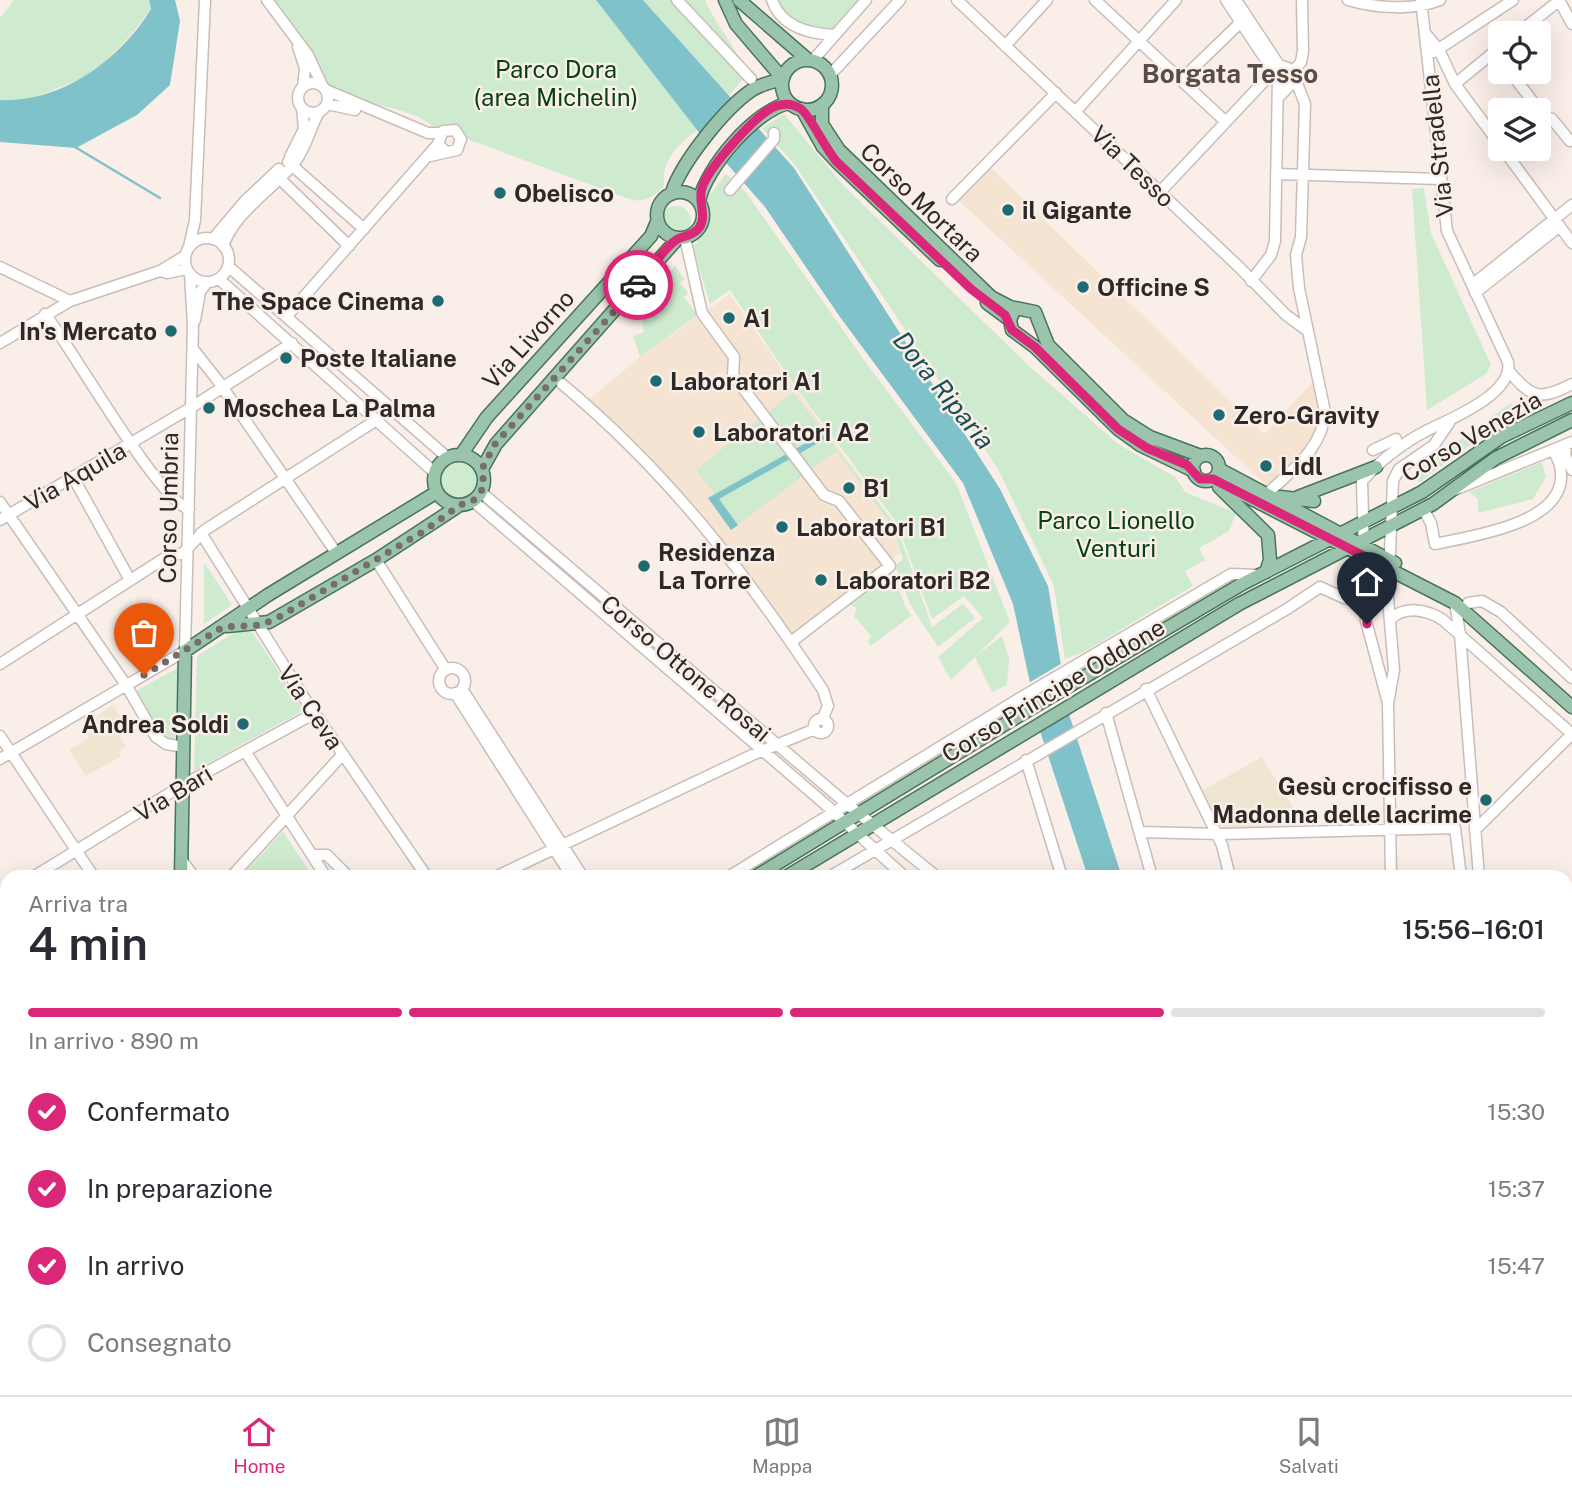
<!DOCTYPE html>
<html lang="it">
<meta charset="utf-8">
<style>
:root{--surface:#fff;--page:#f7f7f7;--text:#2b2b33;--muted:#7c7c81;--line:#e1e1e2;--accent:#db2777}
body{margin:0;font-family:"Public Sans",sans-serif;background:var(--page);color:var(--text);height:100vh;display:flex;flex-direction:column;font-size:26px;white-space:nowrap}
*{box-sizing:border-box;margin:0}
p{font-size:23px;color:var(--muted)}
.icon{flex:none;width:38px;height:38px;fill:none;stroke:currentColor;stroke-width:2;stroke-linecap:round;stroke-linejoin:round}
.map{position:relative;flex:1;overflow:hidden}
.side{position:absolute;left:0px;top:870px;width:1573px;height:527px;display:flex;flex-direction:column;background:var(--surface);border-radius:21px 21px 0 0;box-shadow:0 7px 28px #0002}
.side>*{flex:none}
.fabs{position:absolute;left:1488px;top:21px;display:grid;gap:14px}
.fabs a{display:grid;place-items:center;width:63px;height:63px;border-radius:7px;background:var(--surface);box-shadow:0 7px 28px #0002;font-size:35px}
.pin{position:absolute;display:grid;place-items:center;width:60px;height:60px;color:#fff;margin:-72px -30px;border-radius:50% 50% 50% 0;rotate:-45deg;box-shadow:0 0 7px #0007}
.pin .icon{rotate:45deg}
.courier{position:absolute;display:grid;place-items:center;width:70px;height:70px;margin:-35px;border:5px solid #db2777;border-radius:50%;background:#fff;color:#222;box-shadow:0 2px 9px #0007}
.head em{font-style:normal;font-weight:600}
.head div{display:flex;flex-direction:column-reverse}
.head{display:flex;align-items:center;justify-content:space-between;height:119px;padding:0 28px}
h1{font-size:46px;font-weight:600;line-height:52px}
.bar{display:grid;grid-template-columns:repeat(4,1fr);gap:10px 7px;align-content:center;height:84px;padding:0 28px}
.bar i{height:9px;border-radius:5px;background:var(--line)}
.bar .selected{background:var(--accent)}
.bar p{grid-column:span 4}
ol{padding:0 28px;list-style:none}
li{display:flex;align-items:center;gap:21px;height:77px}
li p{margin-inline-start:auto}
li .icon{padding:7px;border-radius:50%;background:var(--accent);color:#fff;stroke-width:4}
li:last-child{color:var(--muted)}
li i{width:38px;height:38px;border:4px solid var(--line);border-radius:50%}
.menu{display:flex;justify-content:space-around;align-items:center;height:98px;border-top:2px solid var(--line);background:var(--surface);font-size:19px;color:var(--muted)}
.menu a{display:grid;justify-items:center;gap:4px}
.menu .selected{color:var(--accent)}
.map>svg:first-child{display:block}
</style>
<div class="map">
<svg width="1572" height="1395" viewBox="0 0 1572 1395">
<rect width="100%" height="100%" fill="#faeee9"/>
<path fill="#f5e4d2" d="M990,167L1264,434L1318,376L1322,431L1267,486L958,200Z
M730,294L795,388L895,525L904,550L792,635L697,507L587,401L640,357Z"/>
<path fill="#efe6d1" d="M113,705L129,730L120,736L126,746L119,751L121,756L86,776L69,750L89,738L83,726Z
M1262,757L1304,825L1227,828L1216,823L1200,792Z"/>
<path fill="#ceebcf" d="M14,0H149L151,9L130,36L93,74L25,101L0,100V18Z
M273,0H596L697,130C677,147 662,158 664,186C654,196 647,202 632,200L467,139C461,123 450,120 435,128C407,103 360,108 330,87C316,77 284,18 273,0Z
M643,0H705C718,30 737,45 746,76L729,95Z
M775,0H863L834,32L792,21Z
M784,114L843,185L1027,364L1118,444L1175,477L1185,492L1236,513L1229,531L1199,548L1205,560L1185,571L1193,586L1084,652L1065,659L1054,586L998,469L795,165L762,128Z
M726,174L745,191L867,364L956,483L1010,622L976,656L1002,636L1009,658L1007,685L992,692L975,657L951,680L938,657L983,618L964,596L932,619L897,523L797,389L730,290L710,304L693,248L709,222L705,201Z
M1424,188L1431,233L1491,365L1486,374L1427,410L1412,189Z
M661 221a15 15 0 1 1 30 0a15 15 0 1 1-30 0Z
M675,266L685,279L680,282L688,293L684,297L698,315L640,357L633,336L644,332L639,307Z
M793,392L896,525L932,627L963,604L975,618L938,647L911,606L895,566L903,559L892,526L836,451L731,530L708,498L714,493L696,470Z
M1511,403L1515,415L1484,432L1518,417L1485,434L1420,482L1414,479L1420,468Z
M1542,462L1546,477L1533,499L1478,513V499L1469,492Z
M441 481a18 18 0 1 1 36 0a18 18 0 1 1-36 0Z
M204,562L232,605L204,624Z
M891,569L906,608L912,615L871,646L868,642L871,636L854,616L857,608L848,604Z
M238,630L253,633L304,710L194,771L197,656Z
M178,668V732L177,736L171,740L160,737L134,692Z
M283,831L313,877H241Z
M1566,1209L1572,1212V1319L1566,1325Z
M756,1390H879L883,1395H759Z"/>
<path fill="#80c2c9" d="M149,0H175L180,21L170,85L137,115L76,148L0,142V100C61,103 120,60 151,9Z
M596,0H643L794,168L1000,489L1048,586L1069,714L1122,877H1088L1041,734L1013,604L963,483L840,317L765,207L697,130Z
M822,434L825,439L719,499L738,525L731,530L708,498Z"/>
<path fill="#faeee9" d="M736,97L759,123L724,166L698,137Z
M1064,662L1072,713L1038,733L1027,684Z"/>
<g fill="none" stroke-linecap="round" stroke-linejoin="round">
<path stroke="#80c2c9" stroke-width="2.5" d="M75,147L160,198"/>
<g stroke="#c9bdb9" stroke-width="13">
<path id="minor" d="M267,0L308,55L322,85
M677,0L751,79
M772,0C781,27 810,34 835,35
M957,0L1239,267L1286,315L1308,331
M1095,0L1226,122
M1226,0L1277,77
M1236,0L1279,65L1288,68
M1348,0C1375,8 1414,11 1440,0
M1559,0L1572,24
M1425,33L1439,50L1455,84L1500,145
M1518,33L1560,0
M1005,46L1047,0
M298,47L305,68L303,87
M1434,52L1513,0
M813,60L866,0
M1510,72L1544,116L1552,119L1570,141
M831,74L900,0
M1181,80L1241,22
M298 98a15 15 0 1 1 30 0a15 15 0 1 1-30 0Z
M1455,84L1500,47
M326,90L428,133H440
M1278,98L1294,81L1293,71L1301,62L1303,51L1302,0
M327,104L355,110
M1076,111L1176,0
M1503,149L1572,243
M430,156L457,150L461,139L455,130L443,131L438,144L446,152
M290,157L304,129L302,108
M288,162L364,229
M1276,174L1440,179
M276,175L349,246
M730,190L774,139V133
M1160,192L1268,77L1283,69
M952,199L1056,93
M685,238L702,313L734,357L733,375L824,495L839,501L890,566L791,642
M185 260a22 22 0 1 1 44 0a22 22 0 1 1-44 0Z
M213,239L245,201L279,169
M223,246C235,211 273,190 295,162C307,146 310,128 319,112
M189,247L195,220L205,0
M228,266L448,458
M0,267L70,301
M160,271L167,273L187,269
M219,279L435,473
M1251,281L1271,255L1275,241L1278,77L1282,69
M1472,285L1572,205
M1475,293L1560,226
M45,314C72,348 158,500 189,509
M287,316L438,144
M195,320L200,292L207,282
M0,343L70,301L160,271L185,256
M193,349L219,382L337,554
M1509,371C1531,398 1540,401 1572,384
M562,384C669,473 747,575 823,690L828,706L822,720
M1566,445L1565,455L1572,470
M1373,450L1396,439
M73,477L130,580
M1454,490L1572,442
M481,492L841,799L937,877
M1268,493C1292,470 1323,448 1325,412L1299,288L1296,255L1301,237L1305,104L1295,78
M473,501L826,805L905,877
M0,502L126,685L156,737L166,744L184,747
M1423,509L1431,523L1435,544C1471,536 1563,524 1561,475C1561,466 1558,457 1552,450
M0,520L192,407L292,343
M201,533L303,696L427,877
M376,560L446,670
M1455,603L1460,634L1479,877
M1468,603L1482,601L1501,612L1572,678
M1391,619C1405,605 1428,610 1443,620L1572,734
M0,664L171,554H182L205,530L378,419
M439 681a13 13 0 1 1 26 0a13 13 0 1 1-26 0Z
M462,689L583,877
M1146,689L1222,845L1230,877
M455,693L572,877
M1388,703L1366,621L1362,481C1379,462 1403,443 1426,431C1450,419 1514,394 1508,362L1447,231L1421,0
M1106,713L1152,877
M814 726a7 7 0 1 1 14 0a7 7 0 1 1-14 0Z
M0,736L94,877
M245,751L326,877
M0,759L185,651L193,326L190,274
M1026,760L1062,877
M1475,830L1572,734
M1140,832L1221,834L1455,828L1461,877
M312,855H327L349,877
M181,859L194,877
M33,877L183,785L315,713
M231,877L342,755
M495,877L752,755L815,729
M728,877L1020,698L1231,574L1259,575
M829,877L1287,609L1320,587L1344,598L1366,602
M1391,877L1388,703L1394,670L1388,598L1393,481L1399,469L1434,445L1449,423
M0,897L7,893
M1566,905L1572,902
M0,938L7,950
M1566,955L1572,965
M0,1019L7,1030
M1566,1027L1572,1024
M0,1056L7,1052
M1566,1115L1572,1119
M0,1157L7,1168
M0,1185L7,1180
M1566,1203L1572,1206
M0,1279L7,1288
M0,1299L7,1301
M0,1318L7,1314
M1566,1337L1572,1331
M0,1366L7,1362
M233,1390L237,1395
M282,1390L285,1395
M442,1390L446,1395
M749,1390L752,1395
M885,1390L888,1395
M916,1390L919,1395
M1019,1390L1023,1395
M1123,1390L1125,1395
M1136,1390L1137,1395
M1293,1390L1294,1395
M1342,1390L1345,1395
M1398,1390V1395
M1530,1390L1535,1395
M294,1395V1390
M418,1395L427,1390
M933,1395L943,1390"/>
</g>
<g stroke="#48745a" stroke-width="15">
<path id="major" d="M739,0L807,59
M782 85a25 25 0 1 1 50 0a25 25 0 1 1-50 0Z
M822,107V124L839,150L991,297L1010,307L1035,312L1048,345L1123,420L1150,437L1201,456
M802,109L823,147L837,162L940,260
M657 215a23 23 0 1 1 46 0a23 23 0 1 1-46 0Z
M672,192C682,162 725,108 752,90C761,84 772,82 783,79L736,24L725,0
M699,201C706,168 755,110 789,103
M987,303L1010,320
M1013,313L1010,320L1012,330L1035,347L1118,429L1140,445L1194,471
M434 480a25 25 0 1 1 50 0a25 25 0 1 1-50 0Z
M461,455L487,417L651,236L657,222
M1193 468a13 13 0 1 1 26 0a13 13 0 1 1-26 0Z
M482,469L496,444L678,238
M1219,469L1395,563
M1213,479L1455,603L1572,707
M1219,487L1268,535L1270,560L1266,572
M1280,497L1314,501
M1298,497L1376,467
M227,626L269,622L376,560L460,505
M181,877L185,651L268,595L437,492
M755,877L1025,712L1242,584L1422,492L1501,437L1572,403
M786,877L1239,604L1433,504L1496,458L1572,420
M0,978L7,989
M0,1340L7,1336
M0,1351L7,1347
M257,1390L261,1395"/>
</g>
<use href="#minor" stroke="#fff" stroke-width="10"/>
<use href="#major" stroke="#9ac4ac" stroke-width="12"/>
<path stroke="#958d89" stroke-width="2" d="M0,964L7,975
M0,994L7,1005
M248,1390L251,1395
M267,1390L271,1395"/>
</g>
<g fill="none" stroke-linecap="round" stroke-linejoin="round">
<path stroke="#756e6b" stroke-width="7" stroke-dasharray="0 12.6" d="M144,675L223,627L261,625L279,617L424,531L460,505L473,501L484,487L482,469L495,444L638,285"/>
<path stroke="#db2777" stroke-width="9" d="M638,285C649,271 662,250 676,240C683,235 692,237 699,228C708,215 697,202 702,188C708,168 757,113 776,106C785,103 794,104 801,109C809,114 826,150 837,162L971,289L1005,315L1012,330L1035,347L1118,429L1147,448L1187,465L1200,479H1213L1364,556L1367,624"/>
</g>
<g fill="#1e6a71" stroke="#faeee9" stroke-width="2.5">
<circle cx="500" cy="193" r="7"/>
<circle cx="1008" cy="210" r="7"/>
<circle cx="1083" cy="287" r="7"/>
<circle cx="438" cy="301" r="7"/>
<circle cx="729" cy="318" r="7"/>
<circle cx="171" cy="331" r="7"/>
<circle cx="286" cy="358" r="7"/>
<circle cx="656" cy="381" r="7"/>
<circle cx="209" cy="408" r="7"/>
<circle cx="1219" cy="415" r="7"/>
<circle cx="699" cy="432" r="7"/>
<circle cx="1266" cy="466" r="7"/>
<circle cx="849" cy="488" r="7"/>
<circle cx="782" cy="527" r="7"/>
<circle cx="644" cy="566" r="7"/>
<circle cx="821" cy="580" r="7"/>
<circle cx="243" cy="724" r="7"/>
<circle cx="1486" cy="800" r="7"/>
</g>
<g text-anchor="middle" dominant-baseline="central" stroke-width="5" stroke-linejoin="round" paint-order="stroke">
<g font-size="24" fill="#044211" stroke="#faeee9">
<text x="556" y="69">Parco Dora<tspan x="556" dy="28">(area Michelin)</tspan></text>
<text x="1116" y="520">Parco Lionello<tspan x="1116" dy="28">Venturi</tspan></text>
</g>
<g font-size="24" fill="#2d2927" stroke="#faeee9">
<text transform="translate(1437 146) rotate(-96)">Via Stradella</text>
<text transform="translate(1133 166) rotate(44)">Via Tesso</text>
<text transform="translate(922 202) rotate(44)">Corso Mortara</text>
<text transform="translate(528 339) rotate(-48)">Via Livorno</text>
<text transform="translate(1471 436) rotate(-30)">Corso Venezia</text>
<text transform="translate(75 476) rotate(-30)">Via Aquila</text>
<text transform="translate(168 508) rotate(-89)">Corso Umbria</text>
<text transform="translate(686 668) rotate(40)">Corso Ottone Rosai</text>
<text transform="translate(1053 690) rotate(-31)">Corso Principe Oddone</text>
<text transform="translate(311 707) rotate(56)">Via Ceva</text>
<text transform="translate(173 793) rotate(-31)">Via Bari</text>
</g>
<g font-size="24" font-weight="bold" fill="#2d2927" stroke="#faeee9" text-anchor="start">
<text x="514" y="193">Obelisco</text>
<text x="1022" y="210">il Gigante</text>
<text x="1097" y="287">Officine S</text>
<text x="424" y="301" text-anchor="end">The Space Cinema</text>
<text x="743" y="318">A1</text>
<text x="157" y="331" text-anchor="end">In's Mercato</text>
<text x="300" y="358">Poste Italiane</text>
<text x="670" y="381">Laboratori A1</text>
<text x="223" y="408">Moschea La Palma</text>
<text x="1233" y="415">Zero-Gravity</text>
<text x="713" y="432">Laboratori A2</text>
<text x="1280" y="466">Lidl</text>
<text x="863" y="488">B1</text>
<text x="796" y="527">Laboratori B1</text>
<text x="658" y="552">Residenza<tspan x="658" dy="28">La Torre</tspan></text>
<text x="835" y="580">Laboratori B2</text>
<text x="229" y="724" text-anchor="end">Andrea Soldi</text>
<text x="1472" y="786" text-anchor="end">Gesù crocifisso e<tspan x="1472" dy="28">Madonna delle lacrime</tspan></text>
</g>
<g font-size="26" font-weight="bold" fill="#564c48" stroke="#faeee9">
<text x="1230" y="73">Borgata Tesso</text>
</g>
<g font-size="26" font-style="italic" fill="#175156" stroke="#faeee9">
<text transform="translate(944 390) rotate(51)">Dora Riparia</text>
</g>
</g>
</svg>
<div class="fabs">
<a><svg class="icon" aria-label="locate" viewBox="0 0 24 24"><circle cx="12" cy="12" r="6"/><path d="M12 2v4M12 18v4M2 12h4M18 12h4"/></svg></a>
<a><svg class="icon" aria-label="layers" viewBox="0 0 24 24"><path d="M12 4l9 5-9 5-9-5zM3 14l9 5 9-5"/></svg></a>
</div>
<div class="pin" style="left:144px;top:675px;background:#ea580c"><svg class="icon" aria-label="bag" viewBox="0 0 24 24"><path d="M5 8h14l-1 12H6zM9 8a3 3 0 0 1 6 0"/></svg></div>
<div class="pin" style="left:1367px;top:624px;background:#1f2937"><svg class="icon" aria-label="home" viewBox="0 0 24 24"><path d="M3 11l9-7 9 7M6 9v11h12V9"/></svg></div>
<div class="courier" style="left:638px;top:285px"><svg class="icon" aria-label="car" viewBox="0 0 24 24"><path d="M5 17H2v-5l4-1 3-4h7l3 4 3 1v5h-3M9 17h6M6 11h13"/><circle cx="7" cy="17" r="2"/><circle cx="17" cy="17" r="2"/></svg></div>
<section class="side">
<div class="head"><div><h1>4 min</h1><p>Arriva tra</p></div><em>15:56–16:01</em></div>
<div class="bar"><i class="selected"></i><i class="selected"></i><i class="selected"></i><i></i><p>In arrivo · 890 m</p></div>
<ol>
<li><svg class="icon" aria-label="check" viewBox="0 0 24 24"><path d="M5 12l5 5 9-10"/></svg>Confermato<p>15:30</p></li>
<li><svg class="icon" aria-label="check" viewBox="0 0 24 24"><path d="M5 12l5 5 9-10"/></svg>In preparazione<p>15:37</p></li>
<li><svg class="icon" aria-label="check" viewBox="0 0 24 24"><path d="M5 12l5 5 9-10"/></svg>In arrivo<p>15:47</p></li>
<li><i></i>Consegnato</li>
</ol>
</section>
</div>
<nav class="menu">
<a class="selected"><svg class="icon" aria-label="home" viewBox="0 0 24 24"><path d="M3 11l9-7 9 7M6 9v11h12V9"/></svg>Home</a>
<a><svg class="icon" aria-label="map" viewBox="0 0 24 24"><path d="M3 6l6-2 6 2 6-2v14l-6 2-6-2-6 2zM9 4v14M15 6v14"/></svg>Mappa</a>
<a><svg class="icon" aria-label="saved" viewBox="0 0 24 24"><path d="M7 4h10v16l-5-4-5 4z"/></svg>Salvati</a>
</nav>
